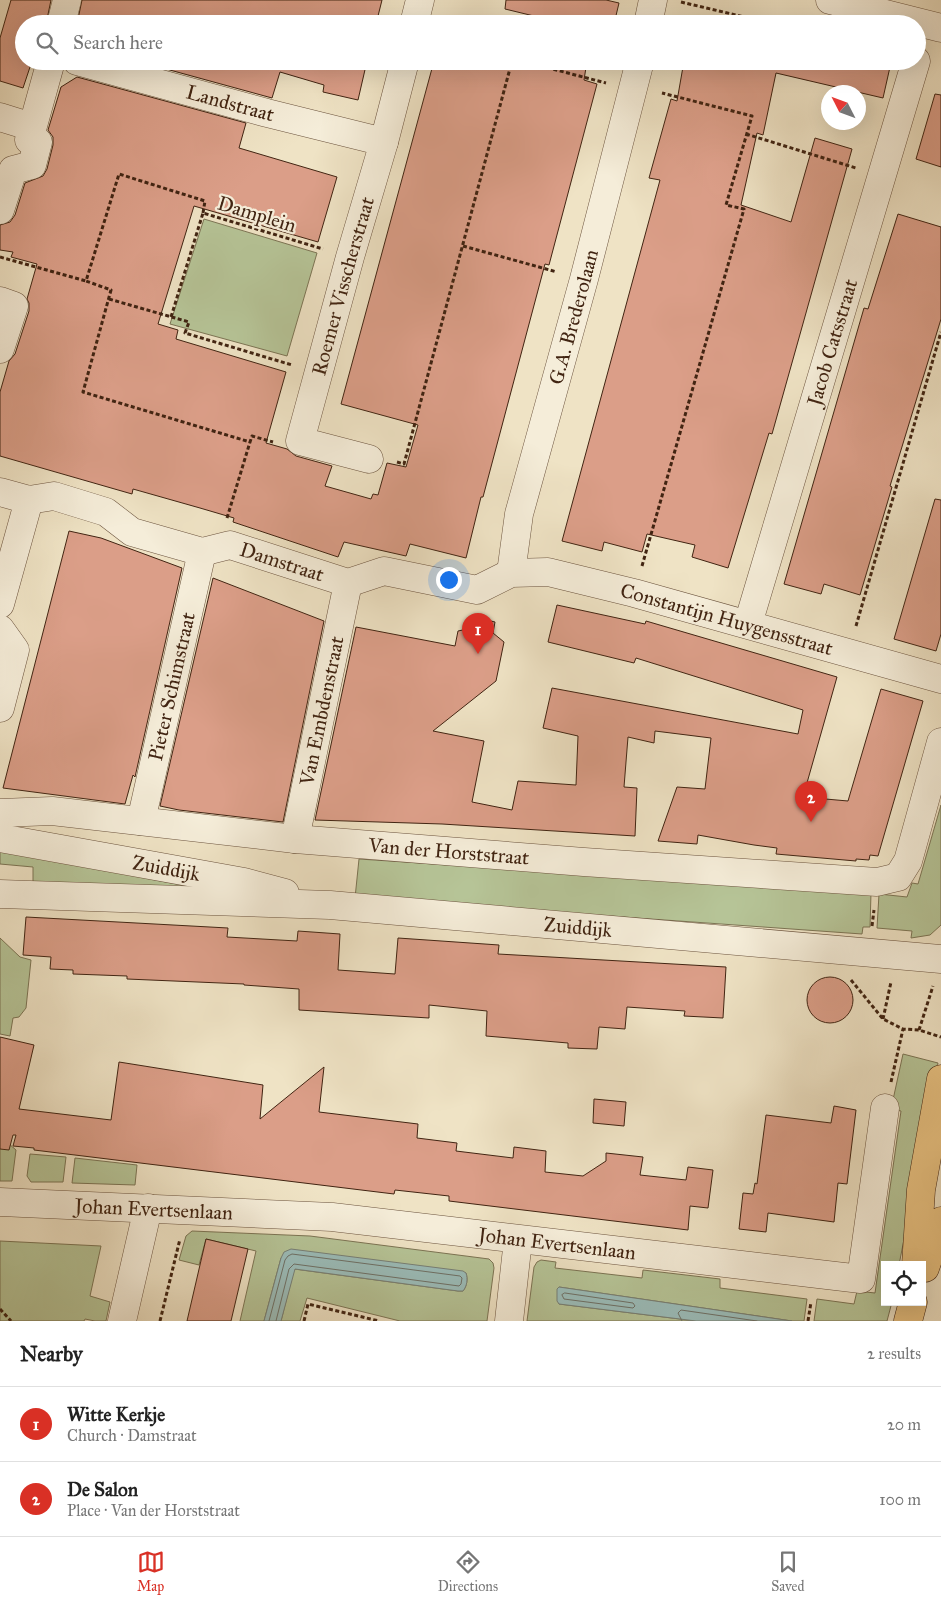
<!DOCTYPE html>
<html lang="en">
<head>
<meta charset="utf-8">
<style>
  body { margin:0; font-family:"IM FELL Great Primer",serif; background:#f2f2f2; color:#222 }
  .controls { position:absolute; right:15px; bottom:15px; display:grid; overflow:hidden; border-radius:0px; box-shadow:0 5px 20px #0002 }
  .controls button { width:45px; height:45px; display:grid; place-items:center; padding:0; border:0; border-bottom:1px solid #e0e0e0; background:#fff; color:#222; font:25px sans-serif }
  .compass { position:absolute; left:821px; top:85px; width:45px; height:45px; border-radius:50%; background:#fff; box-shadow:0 5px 20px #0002; rotate:312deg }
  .you { position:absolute; left:448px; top:579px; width:18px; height:18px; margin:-12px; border:4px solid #fff; border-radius:50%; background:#1a73e8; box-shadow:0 0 0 8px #1a73e833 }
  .badge { display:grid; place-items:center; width:32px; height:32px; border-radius:50%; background:#d93025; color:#fff; font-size:16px; font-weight:700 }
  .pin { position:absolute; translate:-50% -41px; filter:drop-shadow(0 1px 2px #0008) }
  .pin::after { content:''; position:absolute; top:26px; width:18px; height:15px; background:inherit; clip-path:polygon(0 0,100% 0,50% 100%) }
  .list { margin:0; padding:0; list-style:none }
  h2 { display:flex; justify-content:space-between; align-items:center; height:65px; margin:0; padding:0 20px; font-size:21px }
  h2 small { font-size:16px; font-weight:400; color:#767676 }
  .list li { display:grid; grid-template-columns:32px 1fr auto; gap:15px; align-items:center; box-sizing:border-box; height:75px; padding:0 20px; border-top:1px solid #e0e0e0 }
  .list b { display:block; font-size:19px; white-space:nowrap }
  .list p { margin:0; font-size:16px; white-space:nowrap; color:#767676 }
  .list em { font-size:16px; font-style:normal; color:#767676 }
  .icon { flex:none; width:28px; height:28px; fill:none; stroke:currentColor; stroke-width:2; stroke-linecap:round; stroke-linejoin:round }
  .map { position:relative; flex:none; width:941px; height:1321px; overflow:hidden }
  .search { position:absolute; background:#fff; box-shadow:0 5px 20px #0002; left:15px; right:15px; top:15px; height:55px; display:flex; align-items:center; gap:12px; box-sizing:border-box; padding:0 18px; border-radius:28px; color:#767676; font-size:19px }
  .sheet { height:215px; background:#fff }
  nav { display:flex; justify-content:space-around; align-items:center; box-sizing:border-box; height:70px; border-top:1px solid #e0e0e0; background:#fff; font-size:14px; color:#767676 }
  nav a { display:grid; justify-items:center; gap:2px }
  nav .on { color:#d93025 }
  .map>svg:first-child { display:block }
  .green { fill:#b6c497; stroke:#7c7454 }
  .water { fill:#9bbdba; stroke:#778077 }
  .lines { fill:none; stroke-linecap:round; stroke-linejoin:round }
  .shore { stroke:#6e7066; stroke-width:1 }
  .building { fill:#db9e88; stroke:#412412 }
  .minor-casing { stroke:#6c543f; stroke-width:29 }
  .major-casing { stroke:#412412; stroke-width:29 }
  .path { stroke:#412412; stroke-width:3; stroke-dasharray:4 2.5; stroke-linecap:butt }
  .minor { stroke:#f5edd9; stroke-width:28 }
  .major { stroke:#e8c282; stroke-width:28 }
  .labels { text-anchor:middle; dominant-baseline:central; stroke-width:4.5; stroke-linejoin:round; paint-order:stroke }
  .street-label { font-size:20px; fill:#412412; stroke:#f5edd9 }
</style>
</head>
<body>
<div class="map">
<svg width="941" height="1321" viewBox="0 0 941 1321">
  <rect width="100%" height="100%" fill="#efe3c5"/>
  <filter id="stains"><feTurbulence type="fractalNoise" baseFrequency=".004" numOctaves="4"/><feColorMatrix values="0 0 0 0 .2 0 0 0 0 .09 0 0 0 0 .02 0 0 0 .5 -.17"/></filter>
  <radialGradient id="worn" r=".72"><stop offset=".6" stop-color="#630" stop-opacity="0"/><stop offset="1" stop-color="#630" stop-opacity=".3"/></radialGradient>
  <path class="green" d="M204 219 317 253 287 356 170 324Z
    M941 805V925L930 935 911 938 912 931 877 928 879 894 907 897 912 883 918 884Z
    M0 850 234 895 33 882V867L0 864Z
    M359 859 871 893 870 927H863L862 934 355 898Z
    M0 938 20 957 31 960 26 1008 19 1017 13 1018 10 1036 0 1034Z
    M903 1054 938 1063 899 1265H885V1302H892L887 1321H814L817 1299 854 1304 857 1291 875 1293 901 1111 891 1109Z
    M0 1136 16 1150 12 1181H0Z
    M30 1154 66 1157 63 1182H31L27 1176Z
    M75 1158 137 1165 135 1185 72 1183Z
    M192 1231 310 1236 489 1259 493 1263 494 1268 487 1321H400L307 1298 300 1321H281L294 1269 458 1291H463C467 1286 468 1279 466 1273L281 1258 264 1321H240L256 1251 206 1239 199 1265 179 1260 186 1236Z
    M0 1241 101 1246 90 1296 110 1302 106 1321H95L85 1319 84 1321H0Z
    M541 1260 556 1262 555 1268 642 1278 643 1270 720 1279V1288L807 1299 804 1321H792L559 1287V1304L696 1321H527L534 1267 537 1262Z"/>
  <path class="water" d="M291 1249 463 1271 466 1273C468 1279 467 1286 463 1291H458L295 1269 281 1321H264L281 1258 284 1252Z
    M559 1287 792 1321H696L559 1304 557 1301V1289Z"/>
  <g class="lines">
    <path class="shore" d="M565 1293 633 1303 635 1306 633 1308 564 1299 562 1295Z
      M269 1321 285 1260 288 1256 292 1254 460 1276 462 1278 461 1284 459 1286 294 1264 289 1269 276 1321
      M682 1321 678 1313 681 1310 757 1321"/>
  </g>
  <path class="building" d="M11 0H51L46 24H24V61H32L23 88 0 81V38Z
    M82 0H382L376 24H77Z
    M506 0H606L619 3 614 24H567L505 9Z
    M678 18 704 24H677Z
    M137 61H367L358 100 323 92 324 85 280 72 272 98Z
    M434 61H587L584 80 597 84 549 265 545 264 483 497H481L466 558 410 544 406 556 344 542 338 557 233 522 234 518 200 508 133 489 132 494 0 456V392L9 361 15 354 29 311V303L27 299 37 264 11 257 13 252 0 250V225L10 222 15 215 25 183 43 176 47 169 53 145V137L48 130 61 87 77 77 246 123 239 148 337 177 318 242 194 206 158 324 178 330 176 339 286 372 266 443 287 449 296 456 332 466 325 486 371 499 373 494 378 495 387 463 406 467 418 425 341 404Z
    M684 61H865L890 67 883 98 776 73 763 135 757 133 741 205 791 222 815 138 852 149 772 434 769 433 728 568 692 557 695 545 647 534 642 552 604 542 602 551 562 541 660 180 649 178 671 99 677 101Z
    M935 94 941 95V167L916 159Z
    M898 214 941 227V319L890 486 892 487 860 595 824 584 821 594 784 584 864 308 868 309Z
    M935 499 941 500V634L936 651 894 639Z
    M69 531 101 538 182 568 135 777 133 775 125 804 3 788Z
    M213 578 324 621 283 822 179 810 160 806Z
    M557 605 645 624 646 621 837 677 803 797 848 801 881 689 923 701 878 856 870 855 869 860 856 859V861L776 854 777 848 754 845 698 835 697 844 658 841 677 787 705 789 711 738 655 731 654 743 628 737 624 787 637 788 635 836 442 824 315 820 356 627 455 646 458 631 472 628 474 617 495 622 493 633 504 642 496 681 433 731 484 741 472 802 512 810 518 781 576 785 578 736 543 728 552 688 798 734 803 710 636 658 634 663 548 642Z
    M26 917 228 928 227 937 297 941 298 931 340 934 338 970 395 974 398 938 499 945 498 954 726 967 723 1018 684 1016 685 1011 627 1007 625 1029 599 1027 597 1049 568 1048V1043L486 1036 487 1011 429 1005V1018L299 1010V989L244 985V984L127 979V976L73 974V970L50 969 51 957 23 955Z
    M807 1000a23 23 0 1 1 46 0a23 23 0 1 1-46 0Z
    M0 1037 34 1045 19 1109 111 1120 119 1062 263 1085 260 1119 324 1067 319 1112 418 1124 417 1138 457 1143 456 1151 513 1158 514 1147 546 1151 545 1172 583 1176 606 1161V1153L643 1157 640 1175 686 1180 688 1167 713 1170 708 1208 690 1206 688 1230 449 1201V1196L395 1190 394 1194 34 1150V1148L13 1146 16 1135H13L9 1150 0 1149Z
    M594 1099 626 1102 624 1126 593 1123Z
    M834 1106 856 1110 847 1184 838 1183 834 1222 768 1213 766 1232 739 1229 743 1193 753 1194 755 1183 757 1184 766 1115 831 1123Z
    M206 1239 248 1249 231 1321H187Z"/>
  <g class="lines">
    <g class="minor-casing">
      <g id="minor">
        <path d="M830 0 941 28"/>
        <path d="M61 24 67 0"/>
        <path d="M414 24 420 0"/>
        <path d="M648 24 653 0"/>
        <path id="s1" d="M77 61 267 113 384 142"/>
        <path d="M0 117 32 127"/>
        <path d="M0 210 13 170 32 165 38 142 29 140 51 61"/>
        <path d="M0 301 14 306 0 349"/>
        <path id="s2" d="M369 459 300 441 350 257 384 142 405 61"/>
        <path id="s3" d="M0 492 29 500 54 496 106 512 132 532 202 552 230 545 348 583 384 571 477 590 511 573 548 572 634 593 941 679"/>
        <path id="s4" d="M511 573 519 514 584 279 640 61"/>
        <path d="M0 604 29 500"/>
        <path id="s5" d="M748 624 916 61"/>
        <path d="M0 629 15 650 0 708"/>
        <path id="s6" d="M0 813 52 811 295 839 584 862 877 882 898 877 908 861 941 742"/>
        <path id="s7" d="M141 821 202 552"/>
        <path id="s8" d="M0 838 244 882 285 893"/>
        <path id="s9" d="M295 839 348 583"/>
        <path id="s10" d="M0 894 330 905 941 959"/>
        <path id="s11" d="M0 1202 332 1217 861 1279 885 1108"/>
        <path d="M122 1321 148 1208"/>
        <path d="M509 1321 518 1240"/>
      </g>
    </g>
    <g class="major-casing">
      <path id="major" d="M916 1265 921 1190 941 1079
        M925 1268 941 1221
        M908 1321 913 1302"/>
    </g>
    <path class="path" d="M681 2 774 24
      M522 61 606 83
      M746 134 856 168
      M203 213 205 201 119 174 86 281 111 290 83 392 250 442 252 436 273 442
      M463 246 557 272
      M0 257 86 281
      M109 299 189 322 185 333 292 365
      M171 317 203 213 323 249
      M397 462 404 464 512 61
      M227 518 250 442
      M642 566 744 209 726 205 752 116 662 93
      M856 626 941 332
      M872 926 874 910
      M851 980 883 1019 903 1029 919 1030 941 1037
      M883 1019 891 982
      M919 1030 933 986
      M891 1082 903 1029
      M0 1309 11 1321
      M160 1321 180 1239
      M304 1321 308 1304 379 1321
      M808 1321 811 1302"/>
    <use href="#minor" class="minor"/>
    <use href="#major" class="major"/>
  </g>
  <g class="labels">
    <g class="street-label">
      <text stroke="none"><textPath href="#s1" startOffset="159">Landstraat</textPath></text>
      <text transform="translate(257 214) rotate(17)">Damplein</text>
      <text stroke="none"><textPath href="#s2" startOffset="232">Roemer Visscherstraat</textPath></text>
      <text stroke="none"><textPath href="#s4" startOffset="264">G.A. Brederolaan</textPath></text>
      <text stroke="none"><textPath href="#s5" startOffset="294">Jacob Catsstraat</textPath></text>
      <text stroke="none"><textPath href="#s3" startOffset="299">Damstraat</textPath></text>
      <text stroke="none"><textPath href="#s3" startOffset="761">Constantijn Huygensstraat</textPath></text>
      <text stroke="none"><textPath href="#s7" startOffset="138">Pieter Schimstraat</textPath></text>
      <text stroke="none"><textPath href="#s9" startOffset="131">Van Embdenstraat</textPath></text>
      <text stroke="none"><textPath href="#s6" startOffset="451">Van der Horststraat</textPath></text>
      <text stroke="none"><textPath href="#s8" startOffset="169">Zuiddijk</textPath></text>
      <text stroke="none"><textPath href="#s10" startOffset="579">Zuiddijk</textPath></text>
      <text stroke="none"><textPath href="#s11" startOffset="154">Johan Evertsenlaan</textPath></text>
      <text stroke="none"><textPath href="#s11" startOffset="559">Johan Evertsenlaan</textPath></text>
    </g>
  </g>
  <rect width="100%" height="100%" filter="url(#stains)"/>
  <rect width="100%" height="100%" fill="url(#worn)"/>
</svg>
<div class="controls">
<button><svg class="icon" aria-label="locate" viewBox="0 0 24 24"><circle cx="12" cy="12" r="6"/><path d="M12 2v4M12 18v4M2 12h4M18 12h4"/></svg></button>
</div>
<svg class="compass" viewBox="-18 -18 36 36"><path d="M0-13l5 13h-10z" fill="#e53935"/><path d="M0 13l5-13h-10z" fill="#767676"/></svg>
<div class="you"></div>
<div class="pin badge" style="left:478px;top:654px">1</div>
<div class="pin badge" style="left:811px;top:822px">2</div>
<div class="search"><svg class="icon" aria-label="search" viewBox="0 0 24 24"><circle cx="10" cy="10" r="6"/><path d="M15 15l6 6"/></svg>Search here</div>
</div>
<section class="sheet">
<h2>Nearby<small>2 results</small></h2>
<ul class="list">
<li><span class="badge">1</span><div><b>Witte Kerkje</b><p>Church · Damstraat</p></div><em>20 m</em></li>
<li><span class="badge">2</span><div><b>De Salon</b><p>Place · Van der Horststraat</p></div><em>100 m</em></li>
</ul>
</section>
<nav>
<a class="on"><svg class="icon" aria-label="map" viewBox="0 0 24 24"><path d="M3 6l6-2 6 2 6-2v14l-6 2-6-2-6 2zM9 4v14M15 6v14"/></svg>Map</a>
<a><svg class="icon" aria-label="directions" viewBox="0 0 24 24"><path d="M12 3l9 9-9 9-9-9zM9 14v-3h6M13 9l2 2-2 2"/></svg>Directions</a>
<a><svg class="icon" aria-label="saved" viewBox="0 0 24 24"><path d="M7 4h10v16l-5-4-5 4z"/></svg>Saved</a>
</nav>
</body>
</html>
